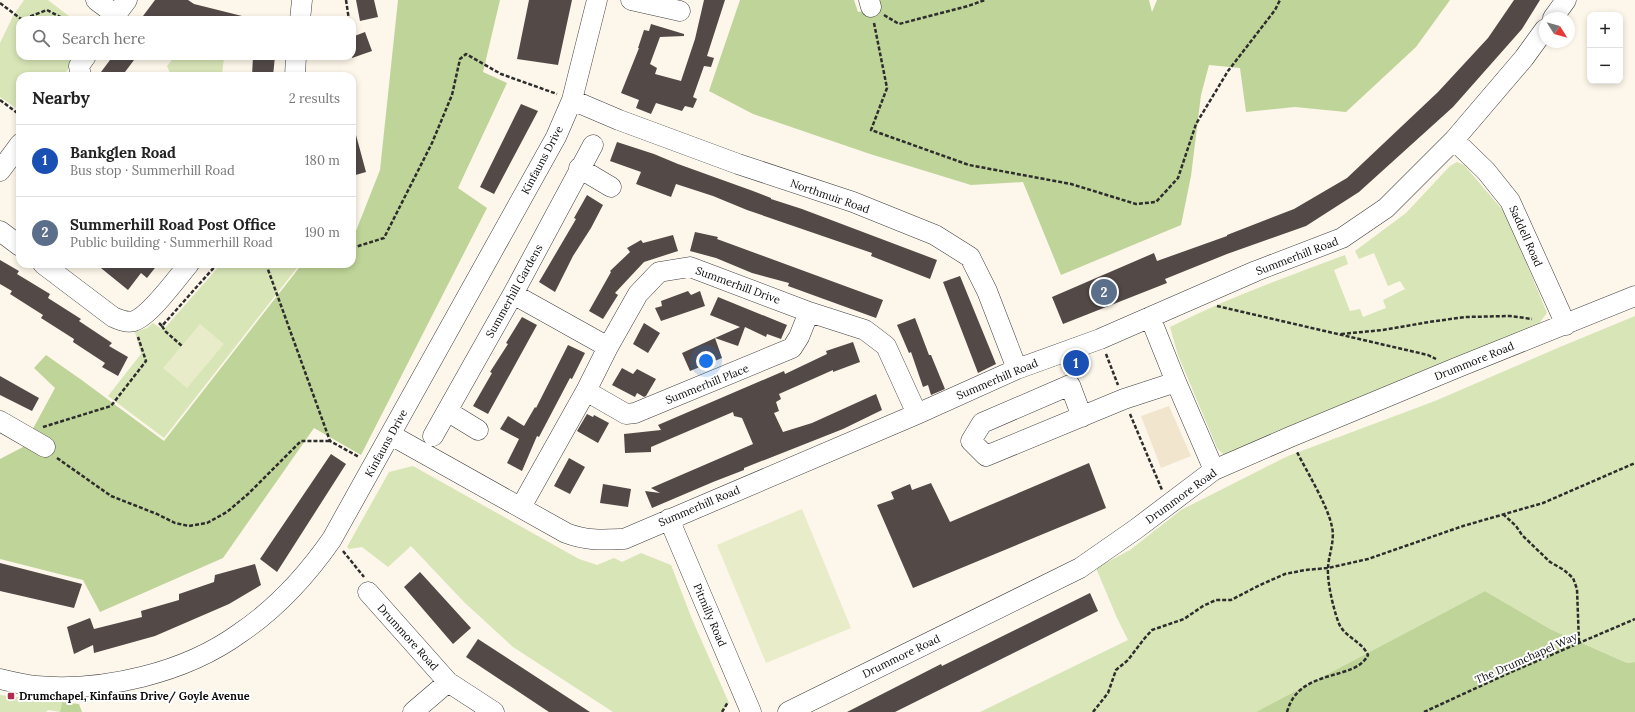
<!DOCTYPE html>
<html lang="en">
<head>
<meta charset="utf-8">
<style>
  body { margin:0; font-family:Lora,serif; background:#f2f2f2; color:#222 }
  .controls { position:absolute; right:12px; top:12px; display:grid; overflow:hidden; border-radius:8px; box-shadow:0 2px 6px #0003 }
  .controls button { width:36px; height:36px; display:grid; place-items:center; padding:0; border:0; border-bottom:1px solid #e0e0e0; background:#fff; color:#222; font:20px sans-serif }
  .compass { position:absolute; left:1539px; top:12px; width:36px; height:36px; border-radius:50%; background:#fff; box-shadow:0 2px 6px #0003; rotate:127deg }
  .you { position:absolute; left:706px; top:361px; width:14px; height:14px; margin:-10px; border:3px solid #fff; border-radius:50%; background:#1a73e8; box-shadow:0 0 0 6px #1a73e833 }
  .badge { display:grid; place-items:center; width:26px; height:26px; border-radius:50%; background:#db2777; color:#fff; font-size:13px; font-weight:700 }
  .pin { position:absolute; translate:-50% -50%; border:2px solid #fff; box-shadow:0 1px 4px #0006 }
  .list { margin:0; padding:0; list-style:none }
  h2 { display:flex; justify-content:space-between; align-items:center; height:52px; margin:0; padding:0 16px; font-size:17px }
  h2 small { font-size:13px; font-weight:400; color:#767676 }
  .list li { display:grid; grid-template-columns:26px 1fr auto; gap:12px; align-items:center; box-sizing:border-box; height:72px; padding:0 16px; border-top:1px solid #e0e0e0 }
  .list b { display:block; font-size:15px; white-space:nowrap }
  .list p { margin:0; font-size:13px; white-space:nowrap; color:#767676 }
  .list em { font-size:13px; font-style:normal; color:#767676 }
  .icon { flex:none; width:22px; height:22px; fill:none; stroke:currentColor; stroke-width:2; stroke-linecap:round; stroke-linejoin:round }
  .map { position:relative; flex:none; width:1635px; height:712px; overflow:hidden }
  .search { position:absolute; background:#fff; box-shadow:0 2px 6px #0003; left:16px; top:16px; width:340px; height:44px; display:flex; align-items:center; gap:10px; box-sizing:border-box; padding:0 14px; border-radius:12px; color:#767676; font-size:15px }
  .panel { position:absolute; background:#fff; box-shadow:0 2px 6px #0003; left:16px; top:72px; width:340px; height:196px; border-radius:12px }
  .map>svg:first-child { display:block }
  .farmland { fill:#f1e6cd }
  .green { fill:#d8e5b7 }
  .forest { fill:#bfd498 }
  .pitch { fill:#e8ecc8 }
  .building { fill:#534a48 }
  .lines { fill:none; stroke-linecap:round; stroke-linejoin:round }
  .minor-casing { stroke:#3e3e3e; stroke-width:21 }
  .path { stroke:#2d2d2d; stroke-width:2.5; stroke-dasharray:4 2; stroke-linecap:butt }
  .minor { stroke:#fff; stroke-width:20 }
  .poi-dot { fill:#af2e50; stroke:#fff; stroke-width:1.5 }
  .labels { text-anchor:middle; dominant-baseline:central; stroke-width:4; stroke-linejoin:round; paint-order:stroke }
  .street-label { font-size:11px; fill:#0b0b0b; stroke:#fff }
  .poi-label { font-size:11px; font-weight:bold; fill:#0b0b0b; stroke:#fff; text-anchor:start }
</style>
</head>
<body>
<div class="map">
<svg width="1635" height="712" viewBox="0 0 1635 712">
  <rect width="100%" height="100%" fill="#fdf6ea"/>
  <path class="farmland" d="M1169 406 1191 456 1161 468 1141 416Z"/>
  <path class="green" d="M24 0H48L74 20H20V56H78L63 76H20V111L0 97V43L13 16Z
    M175 56H214L224 58 222 74 170 73 167 66Z
    M1457 162 1464 165 1506 214 1547 313 1534 330 1226 457 1217 448 1178 355 1170 327C1226 299 1286 277 1345 255L1348 264 1334 270 1350 311 1360 309 1363 317 1386 308 1383 300 1405 289 1400 281 1388 286 1374 253 1359 259 1355 251 1406 213 1450 166Z
    M221 264H300L164 438 108 396 141 354 135 332 147 328 153 323 163 330Z
    M1635 316V662L1627 663 1550 629 1485 591 1256 712H980L1128 640 1117 618 1096 568 1130 550 1181 510 1288 456 1435 401 1560 347Z
    M413 466 579 559 597 565 614 558 622 562 641 553 671 565 692 619 729 703 722 712H613L513 647 464 602 411 546 388 567 362 547 349 549 347 547 389 472Z
    M0 695 62 702 60 712 48 710 46 712H0Z"/>
  <path class="forest" d="M398 0H500L483 72 507 83 458 188 487 208 361 455 314 428 223 558 100 612 83 580 0 559V459L23 447 55 388 34 368 46 355 83 381 164 441 302 264H352V241L380 170Z
    M740 0H854L858 12 876 9 873 0H1149L1152 12 1157 0H1450L1416 47 1346 112 1295 107 1246 112 1240 68 1209 65 1201 95 1191 176 1181 225 1061 275 1023 182 971 185 870 154 753 114 709 91Z
    M1485 591 1550 629 1627 663 1635 662V712H1256Z
    M62 702 79 704 82 712H60Z"/>
  <path class="pitch" d="M200 324 224 344 187 388 163 368Z
    M802 509 851 628 766 663 717 545Z"/>
  <path class="building" d="M155 0H188L194 4 242 16 241 20H140Z
    M356 0H374L378 17 360 21Z
    M529 0H572L558 65 517 59Z
    M704 0H725L707 56 714 58 711 67 704 66 693 97 697 99 693 108 685 106 682 111 656 103 651 114 636 108 639 100 621 93 639 48H638L644 30 649 31 651 24 684 34V36L660 37 650 64 657 68 655 74 681 81 695 39Z
    M1514 0H1540L1522 29 1453 107 1359 192 1306 226 1227 254 1165 279 1167 283 1063 324 1052 297 1154 253 1157 261 1227 236V235L1294 209 1347 178 1438 92 1488 38Z
    M365 32 372 51 352 58V37Z
    M113 56H137L122 76H98Z
    M253 56H275L273 76H252Z
    M521 104 538 111 494 194 480 187Z
    M356 135 366 172 352 176V136Z
    M617 142 654 154 678 164 753 191 771 198V199L802 209 937 260 930 279 871 256 872 253 747 210 713 196 676 184 671 197 636 184 641 172 610 161Z
    M587 195 603 205 591 228 573 256 555 292 539 282 576 219 574 218Z
    M695 232 718 237 717 239 883 300 876 318 788 286 789 283 752 273 716 258 690 251Z
    M673 235 678 251 644 262 615 293 618 295 603 319 589 311 611 272 610 271 630 252 627 248 641 240 643 243Z
    M0 260 19 271 17 274 50 294 48 298 81 319 79 321 112 343 109 346 128 357 118 376 102 367 105 363 73 342 74 339 41 318 43 315 10 294 12 291 0 284Z
    M96 264H158L147 278 141 273 128 290Z
    M960 276 996 364 978 373 943 282Z
    M688 291 691 295 700 291 705 306 661 321 655 308 662 306 661 301Z
    M718 297 787 325 781 339 767 334 766 337 745 327 738 346 715 338 740 327 710 315Z
    M522 317 537 325 488 414 473 406 492 373 490 372 508 344 506 343Z
    M915 318 929 355H931L945 389 931 395 928 385 923 387 911 352 909 353 897 325Z
    M644 323 660 333 648 353 633 344Z
    M715 338 722 358 690 371 682 353Z
    M853 342 860 362 833 372V370L779 394 781 399 776 402 779 411 774 413 783 432 812 423 876 394 882 410 843 429 744 468V470L713 482 652 508 645 491 660 493 651 488 753 444 742 418 734 416 733 412 651 447V452L625 453 624 434 661 430 658 425 784 371 785 374 827 354 826 351Z
    M568 345 585 353 572 379 570 378 539 437 537 436 522 471 507 463 519 439 500 429 508 416 524 426 535 407 536 408Z
    M622 368 633 374 637 369 656 379 646 396 644 397 637 393 635 397 612 385Z
    M0 376 39 398 32 411 0 395Z
    M587 414 593 417 594 415 609 423 598 443 577 431Z
    M331 454 346 464 277 572 260 559Z
    M569 458 585 467 570 494 554 486Z
    M1089 463 1106 508 913 588 877 505 894 499 891 492 910 484 912 490 931 483 950 522Z
    M603 484 631 489 628 507 600 503Z
    M0 563 82 584 74 608 0 591Z
    M255 564 261 585 229 604 155 636 94 653 93 645 74 654 67 627 90 618 94 629 142 617 141 611 179 600V594L214 582 215 575Z
    M420 572 471 628 453 644 404 587Z
    M1090 593 1098 611 895 712H847L941 664 942 666Z
    M478 639 590 712H549L466 657Z"/>
  <g class="lines">
    <g class="minor-casing">
      <path id="minor" d="M96 0 116 15
        M631 0 680 11
        M869 0 871 7
        M1553 18 1566 0
        M112 20 127 0
        M300 20 302 0
        M81 76 79 66 86 56
        M295 76 296 56
        M572 100 619 120 738 164 853 202 935 235 970 257 987 291 1017 369
        M1454 140 1486 171 1510 201 1566 325
        M579 168 611 187
        M0 171 20 144
        M0 231 20 246
        M43 264 113 317C120 320 126 323 134 321 150 316 177 278 189 264
        M513 294 608 347
        M1150 317 1176 382 1214 470
        M586 391 626 414 635 413 792 348 799 337 809 312
        M447 411 478 430
        M1082 417 1070 385 982 423 971 441 986 456 1124 399 1176 382
        M0 421 45 447
        M391 435 566 533C587 541 602 540 624 539L917 414 1017 369 1100 339 1256 271 1342 238 1386 208 1454 140 1524 58 1545 29
        M433 436 513 294 593 145
        M521 507 586 391 608 347 638 294 659 272 690 267 809 312 865 330 886 346 917 414
        M669 519 751 712
        M368 592 448 682 494 712
        M0 679C12 682 24 685 36 686 103 692 185 673 240 633 277 608 307 575 332 539L556 137 572 100 597 0
        M413 712 448 682
        M788 712 1080 568 1136 529 1214 470 1290 437 1456 368 1635 296"/>
    </g>
    <path class="path" d="M346 0 349 20
      M0 3 21 19 26 18 47 10 66 20
      M884 15 899 24 968 6 985 0
      M874 23 887 88 871 130 969 165 1071 184 1136 204 1156 202 1178 178 1196 124 1228 71 1275 10 1280 0
      M0 100 20 115
      M352 248 384 238 432 143 452 95 460 59 466 54 501 74 557 94
      M266 264 330 441 359 457
      M1217 306 1428 355 1436 359
      M159 323 162 326 217 264
      M162 326 165 331 182 346
      M1341 334 1383 330 1429 322 1465 317 1510 316 1532 319
      M1106 354 1118 385
      M1130 414 1162 490
      M43 427 111 406 146 361 138 337
      M57 458 111 496 157 514 175 523 189 526 207 523 227 512 248 494 301 441H330
      M1503 514 1516 526 1522 535 1550 562 1564 570 1573 578 1577 589 1579 643
      M343 551 364 577
      M722 712 728 702
      M1093 712 1108 693 1116 670 1128 660 1144 639 1152 630 1184 619 1203 606 1216 600H1231L1260 585 1285 574 1305 570 1328 568 1368 559 1463 526 1543 503 1635 463
      M1287 712C1299 667 1355 682 1368 655 1361 640 1343 637 1338 621 1333 607 1327 582 1328 567 1329 554 1335 540 1332 527 1328 506 1307 472 1297 452
      M1424 712 1509 673 1635 619"/>
    <use href="#minor" class="minor"/>
  </g>
  <rect class="poi-dot" x="7" y="692" width="8" height="8" rx="2"/>
  <g class="labels">
    <g class="street-label">
      <text transform="translate(542 160) rotate(-62)">Kinfauns Drive</text>
      <text transform="translate(830 196) rotate(19)">Northmuir Road</text>
      <text transform="translate(1526 236) rotate(66)">Saddell Road</text>
      <text transform="translate(1297 256) rotate(-21)">Summerhill Road</text>
      <text transform="translate(738 285) rotate(20)">Summerhill Drive</text>
      <text transform="translate(514 291) rotate(-61)">Summerhill Gardens</text>
      <text transform="translate(1474 361) rotate(-22)">Drummore Road</text>
      <text transform="translate(997 379) rotate(-23)">Summerhill Road</text>
      <text transform="translate(707 384) rotate(-22)">Summerhill Place</text>
      <text transform="translate(386 443) rotate(-61)">Kinfauns Drive</text>
      <text transform="translate(1181 496) rotate(-36)">Drummore Road</text>
      <text transform="translate(699 506) rotate(-23)">Summerhill Road</text>
      <text transform="translate(710 615) rotate(67)">Pitmilly Road</text>
      <text transform="translate(408 637) rotate(48)">Drummore Road</text>
      <text transform="translate(901 656) rotate(-26)">Drummore Road</text>
      <text transform="translate(1526 658) rotate(-24)">The Drumchapel Way</text>
    </g>
    <g class="poi-label">
      <text x="19" y="696">Drumchapel, Kinfauns Drive/ Goyle Avenue</text>
    </g>
  </g>
</svg>
<div class="controls">
<button>+</button>
<button>−</button>
</div>
<svg class="compass" viewBox="-18 -18 36 36"><path d="M0-13l5 13h-10z" fill="#e53935"/><path d="M0 13l5-13h-10z" fill="#767676"/></svg>
<div class="you"></div>
<div class="pin badge" style="left:1076px;top:363px;background:#1a4fb4">1</div>
<div class="pin badge" style="left:1104px;top:292px;background:#5c6f8a">2</div>
<div class="search"><svg class="icon" aria-label="search" viewBox="0 0 24 24"><circle cx="10" cy="10" r="6"/><path d="M15 15l6 6"/></svg>Search here</div>
<section class="panel">
<h2>Nearby<small>2 results</small></h2>
<ul class="list">
<li><span class="badge" style="background:#1a4fb4">1</span><div><b>Bankglen Road</b><p>Bus stop · Summerhill Road</p></div><em>180 m</em></li>
<li><span class="badge" style="background:#5c6f8a">2</span><div><b>Summerhill Road Post Office</b><p>Public building · Summerhill Road</p></div><em>190 m</em></li>
</ul>
</section>
</div>
</body>
</html>
